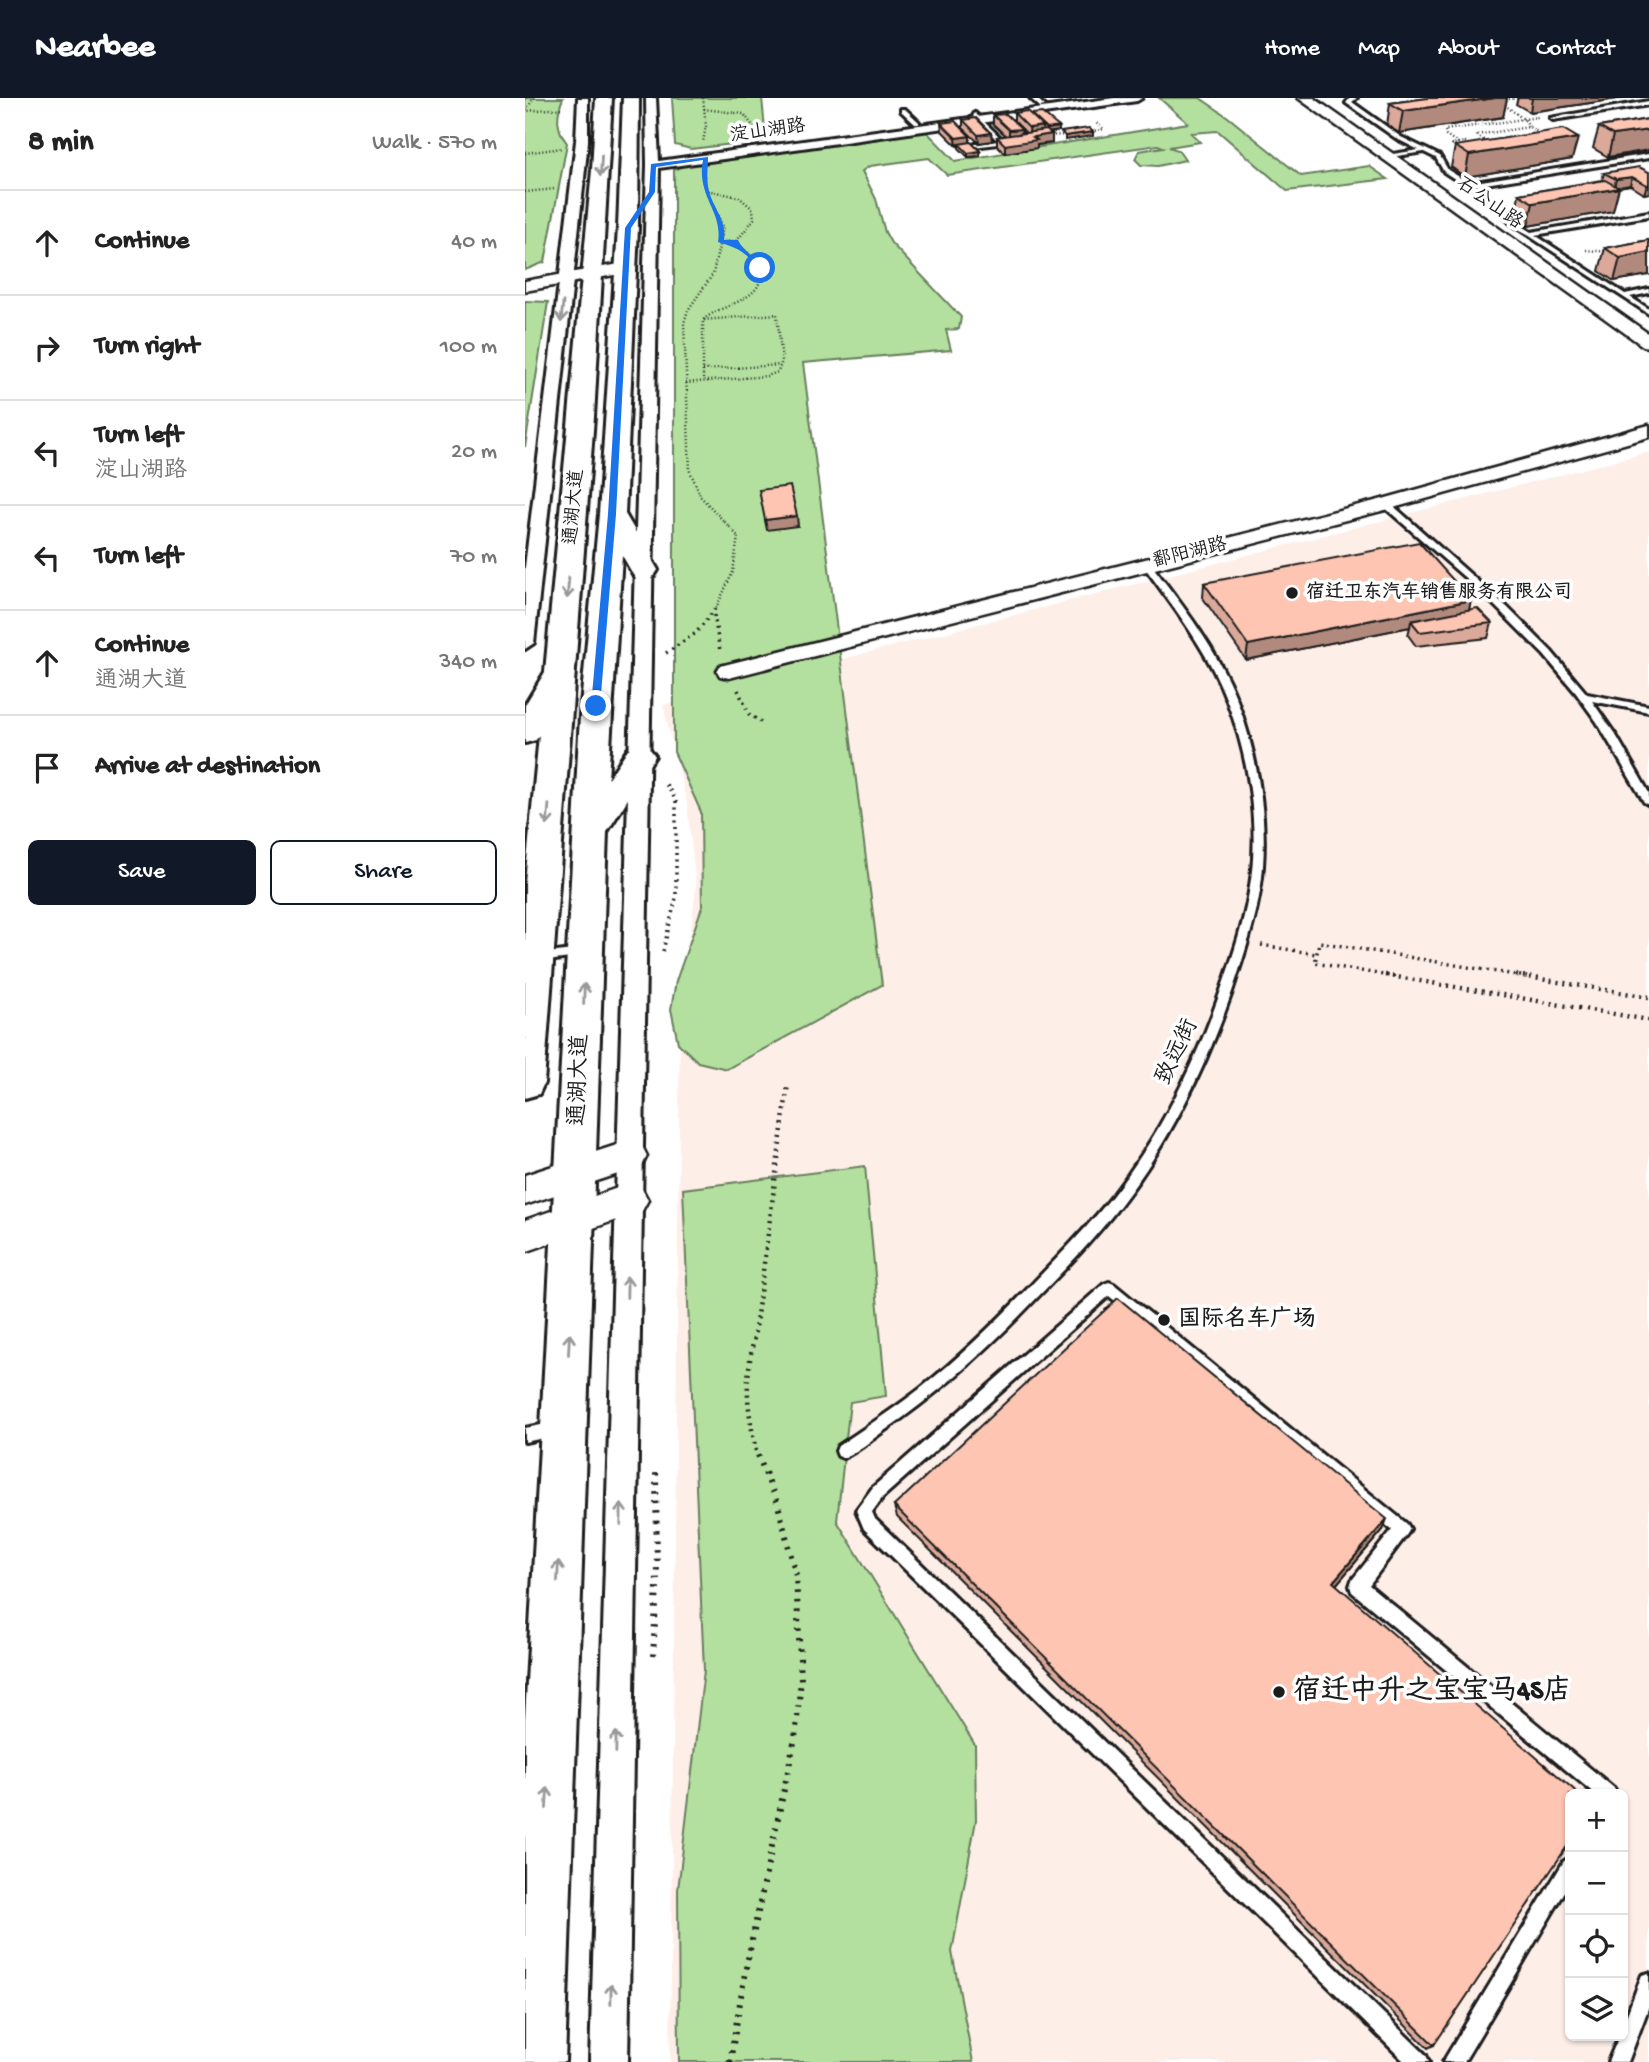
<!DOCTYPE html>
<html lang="en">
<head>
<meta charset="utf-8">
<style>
  body { margin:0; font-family:"Gochi Hand","LXGW WenKai TC",sans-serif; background:#f6f6f6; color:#222 }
  .controls { position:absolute; right:21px; bottom:21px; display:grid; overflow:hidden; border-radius:10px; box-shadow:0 2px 5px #0004 }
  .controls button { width:63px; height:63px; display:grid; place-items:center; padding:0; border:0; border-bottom:2px solid #e0e0e0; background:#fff; color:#222; font:35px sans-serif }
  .stop { position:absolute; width:21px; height:21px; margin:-16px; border:5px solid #1a73e8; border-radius:50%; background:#fff }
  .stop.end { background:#1a73e8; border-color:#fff; box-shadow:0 2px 7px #0008 }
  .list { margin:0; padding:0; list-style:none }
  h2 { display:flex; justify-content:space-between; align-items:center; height:91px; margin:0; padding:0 28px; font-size:30px }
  h2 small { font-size:23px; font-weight:400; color:#767676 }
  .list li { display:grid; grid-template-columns:46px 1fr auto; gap:21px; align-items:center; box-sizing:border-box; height:105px; padding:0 28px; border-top:2px solid #e0e0e0 }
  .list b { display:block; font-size:26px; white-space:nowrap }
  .list p { margin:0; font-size:23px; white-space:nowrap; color:#767676 }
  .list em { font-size:23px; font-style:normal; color:#767676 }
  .actions { display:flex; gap:14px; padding:21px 28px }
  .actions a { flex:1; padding:16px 0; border:2px solid #111827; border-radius:10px; text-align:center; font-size:24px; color:#111827 }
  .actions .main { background:#111827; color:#fff }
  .icon { flex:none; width:38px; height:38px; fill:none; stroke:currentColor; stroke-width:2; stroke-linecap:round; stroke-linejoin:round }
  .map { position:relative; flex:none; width:1124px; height:1964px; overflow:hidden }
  header { display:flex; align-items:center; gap:42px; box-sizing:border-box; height:98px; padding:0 35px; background:#111827; color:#fff }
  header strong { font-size:33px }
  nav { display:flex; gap:38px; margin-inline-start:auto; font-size:24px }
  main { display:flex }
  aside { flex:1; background:#fff }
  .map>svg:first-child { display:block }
  .built { fill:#feeee8; fill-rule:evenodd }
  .green { fill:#b3e09f; stroke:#687e5e; stroke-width:2 }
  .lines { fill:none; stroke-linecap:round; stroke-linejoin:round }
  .service-casing { stroke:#1c1c1c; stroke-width:6 }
  .minor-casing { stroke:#1c1c1c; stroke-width:6 }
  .tertiary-casing { stroke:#1c1c1c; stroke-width:5 }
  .secondary-casing { stroke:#1c1c1c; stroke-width:5 }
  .primary-casing { stroke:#1c1c1c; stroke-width:6 }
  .path-far3 { stroke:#1c1c1c; stroke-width:2.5; stroke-dasharray:1 2.5; stroke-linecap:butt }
  .path-far2 { stroke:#1c1c1c; stroke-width:3.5; stroke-dasharray:2 4.5; stroke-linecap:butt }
  .path-far1 { stroke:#1c1c1c; stroke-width:4.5; stroke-dasharray:2 5; stroke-linecap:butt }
  .path { stroke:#1c1c1c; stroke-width:6; stroke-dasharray:2.5 7; stroke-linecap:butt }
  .service { fill:#fff; fill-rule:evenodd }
  .minor { fill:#fff; fill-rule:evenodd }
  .tertiary { fill:#fff; fill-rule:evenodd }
  .secondary { fill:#fff; fill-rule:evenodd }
  .primary { fill:#fff; fill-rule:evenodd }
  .wall { fill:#daa999; stroke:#1c1c1c; stroke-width:2 }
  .shaded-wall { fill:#b18a7d; stroke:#1c1c1c; stroke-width:2 }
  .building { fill:#fdc5b2; stroke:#1c1c1c; stroke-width:2 }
  .oneway { stroke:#999 }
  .route { fill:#1a73e8 }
  .poi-dot { fill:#1c1c1c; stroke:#fff; stroke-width:2.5 }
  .labels { text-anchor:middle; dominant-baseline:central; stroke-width:7; stroke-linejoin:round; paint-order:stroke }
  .far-street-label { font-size:19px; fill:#1c1c1c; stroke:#fff }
  .far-poi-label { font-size:19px; font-weight:bold; fill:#1c1c1c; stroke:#fff; text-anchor:start }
  .street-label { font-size:23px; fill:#1c1c1c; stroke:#fff }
  .poi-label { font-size:23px; font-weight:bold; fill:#1c1c1c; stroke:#fff; text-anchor:start }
  .near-poi-label { font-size:28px; font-weight:bold; fill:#1c1c1c; stroke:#fff; text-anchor:start }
</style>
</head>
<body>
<header>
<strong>Nearbee</strong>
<nav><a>Home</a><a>Map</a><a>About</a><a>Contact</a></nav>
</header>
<main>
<aside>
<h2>8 min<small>Walk · 570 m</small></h2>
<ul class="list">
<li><svg class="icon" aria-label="ahead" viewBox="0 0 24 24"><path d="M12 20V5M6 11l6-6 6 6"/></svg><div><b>Continue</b></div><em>40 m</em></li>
<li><svg class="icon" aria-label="right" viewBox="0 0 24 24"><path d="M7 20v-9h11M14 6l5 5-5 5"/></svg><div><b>Turn right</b></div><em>100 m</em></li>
<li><svg class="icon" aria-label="left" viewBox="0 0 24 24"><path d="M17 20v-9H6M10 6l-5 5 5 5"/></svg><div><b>Turn left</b><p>淀山湖路</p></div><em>20 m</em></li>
<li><svg class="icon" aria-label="left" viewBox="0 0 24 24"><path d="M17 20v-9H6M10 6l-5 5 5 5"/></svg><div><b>Turn left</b></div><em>70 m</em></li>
<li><svg class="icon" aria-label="ahead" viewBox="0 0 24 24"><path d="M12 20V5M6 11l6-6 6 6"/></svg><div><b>Continue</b><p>通湖大道</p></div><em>340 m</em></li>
<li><svg class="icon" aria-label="arrive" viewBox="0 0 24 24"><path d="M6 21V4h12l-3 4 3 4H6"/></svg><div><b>Arrive at destination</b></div></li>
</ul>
<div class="actions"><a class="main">Save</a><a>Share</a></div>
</aside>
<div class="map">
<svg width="1124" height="1964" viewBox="0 0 1124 1964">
  <rect width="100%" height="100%" fill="#fff"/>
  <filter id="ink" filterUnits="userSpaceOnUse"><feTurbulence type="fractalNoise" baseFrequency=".0143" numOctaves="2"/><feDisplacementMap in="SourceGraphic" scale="14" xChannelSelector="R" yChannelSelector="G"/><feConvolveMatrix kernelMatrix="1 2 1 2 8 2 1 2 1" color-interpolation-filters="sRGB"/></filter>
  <g filter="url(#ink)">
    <path class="built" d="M1124 354V1964H145L155 922 171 789 162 705 138 607ZM1045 1696H1098V1938H1045Z"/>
    <path class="green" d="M0 0H38C31 17 31 31 42 45L20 164 0 172Z
      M147 0H237L241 42 166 51 150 47Z
      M634 0H675L703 19 776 78 844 68 863 81 762 93 693 33 666 35 675 44 644 49 653 52 660 62 633 68 616 67 610 61 614 53 638 49 633 47 422 77 404 60 345 68 337 73 351 101 360 134 366 145 436 219 434 231 421 232 426 252 278 265 357 887 202 971 173 964 153 945 146 911 151 883 177 809 176 714 149 654V72L162 66 401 33 430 63 663 25Z
      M0 203 23 204 0 349Z
      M340 1068 361 1298 325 1304 312 1423 450 1647 451 1722 427 1854 448 1964H154L153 1792 179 1572 158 1091Z"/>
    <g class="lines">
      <g class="service-casing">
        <path id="service" d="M505 0H511L520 8 515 9Z
          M825 0H832L827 4 876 39 915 58 923 72 944 85 1124 56V60L948 88 974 105 990 124 1006 134 1124 114V118L1010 137 1100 196 1124 191V195L1105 199 1124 211V216L986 126 970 107 919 74 911 60 899 54 859 60 861 57 894 52 872 41 821 5Z
          M1124 3V7L1028 22 1025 20Z
          M376 11H380L394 24V26H390L376 13Z
          M450 15 479 43 488 41 490 44 448 49 450 46 473 43 448 18Z
          M858 404H864L982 509 1026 553 1062 596 1124 608V614L1067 603 1092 639 1124 695V707L1119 704 1072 624 1051 595 1019 557 953 491 858 408Z
          M622 464 625 465C658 508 692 551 712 602 731 654 742 712 738 768 736 800 727 832 717 863 691 948 652 1034 597 1105 570 1141 538 1173 506 1206 461 1253 413 1296 359 1333 346 1342 333 1354 318 1360L313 1358 311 1353 313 1348C341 1329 369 1311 396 1290 436 1258 474 1221 509 1184 536 1156 564 1128 588 1097 635 1037 670 966 695 895 708 858 721 820 726 781 734 722 723 658 702 603 683 552 649 510 618 467Z
          M56 851 62 855 60 858 15 864 9 860 15 856Z
          M584 1184 589 1186 882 1426 885 1431 882 1436 844 1487 1089 1690 1092 1696H1070L827 1494 825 1488 827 1482 867 1432 584 1198 358 1399 347 1414 350 1421 901 1957 904 1964H880L339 1431 331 1412 348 1389 579 1186Z
          M32 1324 37 1326 39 1331 37 1336 0 1344V1330Z
          M1045 1760V1785L939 1964H918L1039 1763Z
          M1124 1875V1908L1103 1964H1083L1094 1938H1098V1927L1117 1877Z"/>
      </g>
      <g class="minor-casing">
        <path id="minor" d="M53 0H63V43L9 545 0 551V469L51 43Z
          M121 0H131L134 63 589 0H617L612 3 134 70 103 1964H65L122 67Z"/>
      </g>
      <g class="tertiary-casing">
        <path id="tertiary" d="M773 0H789L1124 236V249L1118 248Z
          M100 165 106 166 108 170 106 174 0 193V183Z
          M1124 327V339L868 410 204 580 195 578 192 573 195 568 854 402Z"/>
      </g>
      <g class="secondary-casing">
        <path id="secondary" d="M104 1043 117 1048 122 1058 117 1068 0 1107V1077Z
          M104 1086 117 1091 123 1102 117 1113 0 1154V1122Z"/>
      </g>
      <g class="primary-casing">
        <path id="primary" d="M71 0H87L69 319 19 985 14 996 0 1000V785L14 637 11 642 0 645V607L20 574 67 72Z
          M98 0H114L113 130 100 416 133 472 129 478 119 480 109 478 97 457 83 681 103 651 114 648 125 651 130 658 82 734 40 1964H0V1621L55 618 74 416 93 130Z"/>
      </g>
      <path class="path-far3" d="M178 0 181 28 178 44
        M977 1 1008 0
        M977 5 1001 23 1004 29
        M179 11 219 16 234 36
        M1 12 9 0
        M0 13 38 10
        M563 34 579 31 571 25
        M522 38 540 37
        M955 44 960 43 951 37 1004 29 1018 37
        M933 45 921 37 920 32 1013 19
        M931 48 927 46 940 44 946 48
        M0 55 37 50
        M179 78 182 95 198 129 188 176 163 212 159 225 165 373 176 399 213 438 208 474 191 510
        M0 94 30 91
        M196 144 211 143
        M1061 152 1084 154
        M178 272 255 267
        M178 281V222C198 204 252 201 230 163 226 156 217 151 211 144L229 121 228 111 214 99 181 92
        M161 285 242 278 253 274 257 263 252 216 178 222"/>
      <path class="path-far2" d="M189 517 195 553
        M141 555 171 535 192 508
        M213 592 224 616 239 626
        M736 847 791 856
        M138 853 151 800V702L140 685
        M870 879 790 865 794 844 1002 879"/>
      <path class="path-far1" d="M860 877 1124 922
        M991 877 1124 899
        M231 1353C222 1306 219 1288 229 1240L263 986"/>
      <path class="path" d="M128 1558 132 1489 131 1371
        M205 1964 220 1875 270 1640 276 1582 271 1477 253 1407 231 1352"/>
      <use href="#service" class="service"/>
      <use href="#minor" class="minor"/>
      <use href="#tertiary" class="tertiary"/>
      <use href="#secondary" class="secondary"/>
      <use href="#primary" class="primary"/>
    </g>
    <path class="wall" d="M903 0H982L978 19 874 35 862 27 865 5Z
      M993 0H1099L1005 14 991 6Z
      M489 15 506 17 534 29V33L525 35 527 36V45L512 47V50L480 55 472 47V39L481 38 468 26V17L497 35H501L489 23Z
      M1124 21V52L1083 59 1068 50 1074 29Z
      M438 22 466 35 467 43 454 45 438 30Z
      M416 25 445 44 455 53V58L443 59 434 50V48H432L417 33Z
      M930 48 1047 61 940 79 926 69Z
      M1124 74V95L1119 96 1105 87 1092 89 1088 113 1003 128 990 119 994 96 1077 82 1079 75Z
      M1124 142V177L1089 183 1074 173 1080 150Z
      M679 485 944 511 967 525 963 540 891 548 883 537 885 529 721 562 678 500Z
      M369 1408 858 1432 811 1487 909 1947 903 1950 372 1419Z"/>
    <path class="shaded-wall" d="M970 0H982L978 19 874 35 878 13Z
      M1007 0H1099L1005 14Z
      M518 28V36L505 38 504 30Z
      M534 29V33L522 35V31Z
      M497 31V39L484 41V32Z
      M1124 32V52L1083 59 1088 37Z
      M568 34V38L540 42V38Z
      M466 35 467 43 454 45 453 37Z
      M527 36V45L512 47V50L480 55V47L508 39Z
      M445 38V46H434V48H432L431 40Z
      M1053 40 1047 61 940 79 944 57Z
      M455 53V58L443 59V55Z
      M1107 79 1105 87 1089 90 1091 81Z
      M1122 87H1124V95L1119 96Z
      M1094 90 1088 113 1003 128 1008 105Z
      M1124 154V177L1089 183 1095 160Z
      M272 418 273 428 242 432 240 422Z
      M946 502 943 517 886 523 885 529 721 562 723 547Z
      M862 1421 858 1432 804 1495 808 1484Z"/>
    <path class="building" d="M903 0H970L878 13 865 5Z
      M502 13 518 28 504 30 489 15Z
      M517 15 534 29 522 31 506 16Z
      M481 16 497 31 484 32 468 17Z
      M451 20 466 35 453 37 438 22Z
      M1124 21V32L1088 37 1074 29Z
      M430 23 445 38 431 40 416 25Z
      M564 30 568 34 540 38 536 34Z
      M1038 31 1053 40 944 57 930 48Z
      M521 32 527 36 508 39 512 42 480 47 472 39Z
      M446 44 455 53 443 55 434 46Z
      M1114 69 1124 74V87H1122L1107 79 1091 81 1079 75Z
      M1080 82 1094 90 1008 105 994 96Z
      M1124 142V154L1095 160 1080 150Z
      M265 388 272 418 240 422 234 392Z
      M894 444 946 502 723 547 679 485Z
      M952 510 967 525 895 534 886 523Z
      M593 1200 862 1421 808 1484 1054 1696H1045V1744L909 1947 369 1408Z"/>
    <defs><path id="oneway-shaft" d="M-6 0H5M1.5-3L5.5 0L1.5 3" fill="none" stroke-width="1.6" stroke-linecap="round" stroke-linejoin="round" transform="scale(1.75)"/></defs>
    <g class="oneway">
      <use href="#oneway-shaft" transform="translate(76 68) rotate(93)"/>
      <use href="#oneway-shaft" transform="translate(37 214) rotate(96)"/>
      <use href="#oneway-shaft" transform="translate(43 490) rotate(95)"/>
      <use href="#oneway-shaft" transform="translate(23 717) rotate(95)"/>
      <use href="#oneway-shaft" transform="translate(59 896) rotate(-88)"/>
      <use href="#oneway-shaft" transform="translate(102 1189) rotate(-89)"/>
      <use href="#oneway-shaft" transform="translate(44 1246) rotate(-87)"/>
      <use href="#oneway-shaft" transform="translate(96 1416) rotate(-89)"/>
      <use href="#oneway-shaft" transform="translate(33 1473) rotate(-87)"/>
      <use href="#oneway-shaft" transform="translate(91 1644) rotate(-89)"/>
      <use href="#oneway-shaft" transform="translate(22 1700) rotate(-87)"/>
      <use href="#oneway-shaft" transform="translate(86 1896) rotate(-89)"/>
    </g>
  </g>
  <path class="route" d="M183 59C183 70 181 82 184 93 189 112 202 122 199 142H213C218 153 231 159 238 170L233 172C221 152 211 150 193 144 198 113 171 98 178 62L131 69 130 94 106 130 91 416 75 608 71 610 66 608 83 416 100 130 124 94 126 66Z"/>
  <g class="poi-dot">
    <circle cx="767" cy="495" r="7"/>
    <circle cx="639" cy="1222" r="7"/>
    <circle cx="754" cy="1594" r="7"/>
  </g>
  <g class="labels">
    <g class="far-street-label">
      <text transform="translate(243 34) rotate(-8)">淀山湖路</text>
      <text transform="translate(964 106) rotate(35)">石公山路</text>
      <text transform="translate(50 409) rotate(-85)">通湖大道</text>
      <text transform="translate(665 456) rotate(-14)">鄱阳湖路</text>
    </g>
    <g class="far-poi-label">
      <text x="781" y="495">宿迁卫东汽车销售服务有限公司</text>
    </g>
    <g class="street-label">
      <text transform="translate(653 954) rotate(-65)">致远街</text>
      <text transform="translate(55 982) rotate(-88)">通湖大道</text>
    </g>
    <g class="poi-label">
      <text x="653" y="1222">国际名车广场</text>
    </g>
    <g class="near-poi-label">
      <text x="768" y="1594">宿迁中升之宝宝马4S店</text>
    </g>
  </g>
</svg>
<div class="controls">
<button>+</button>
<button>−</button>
<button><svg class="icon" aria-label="locate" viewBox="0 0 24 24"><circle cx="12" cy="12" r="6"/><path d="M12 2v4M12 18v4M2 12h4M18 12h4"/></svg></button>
<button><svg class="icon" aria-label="layers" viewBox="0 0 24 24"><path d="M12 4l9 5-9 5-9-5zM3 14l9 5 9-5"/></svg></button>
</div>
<div class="stop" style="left:235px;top:170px"></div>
<div class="stop end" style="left:71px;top:608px"></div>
</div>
</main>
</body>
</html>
